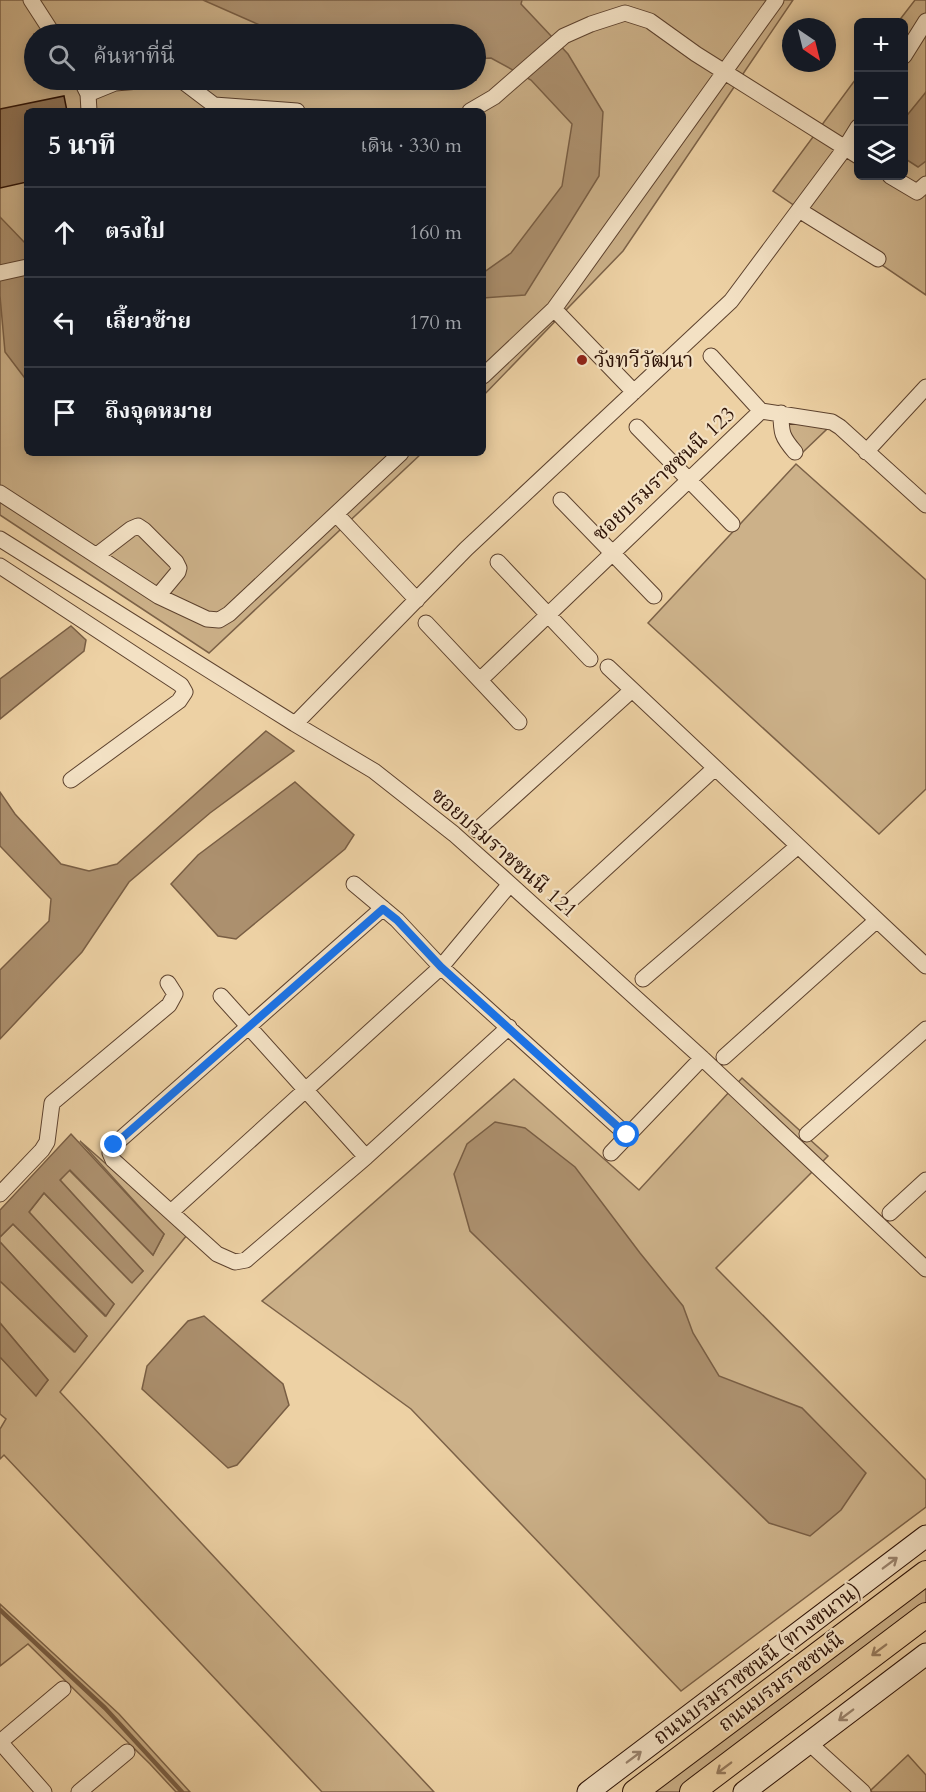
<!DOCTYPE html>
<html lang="th">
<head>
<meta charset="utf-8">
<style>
  body { margin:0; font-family:Cardo,"Noto Serif Thai",serif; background:#242831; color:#f1f3f6 }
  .controls { position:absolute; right:18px; top:18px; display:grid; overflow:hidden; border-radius:9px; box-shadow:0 3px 15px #0003 }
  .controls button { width:54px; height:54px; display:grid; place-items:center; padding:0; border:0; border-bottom:2px solid #363941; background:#171b24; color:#f1f3f6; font:30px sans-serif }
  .compass { position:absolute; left:782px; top:18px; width:54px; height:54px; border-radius:50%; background:#171b24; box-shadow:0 3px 15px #0003; rotate:145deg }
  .stop { position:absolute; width:18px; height:18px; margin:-14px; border:4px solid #1a73e8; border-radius:50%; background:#fff }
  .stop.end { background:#1a73e8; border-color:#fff; box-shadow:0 2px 6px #0008 }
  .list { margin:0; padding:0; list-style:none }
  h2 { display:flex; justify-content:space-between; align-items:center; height:78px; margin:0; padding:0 24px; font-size:26px }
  h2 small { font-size:20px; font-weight:400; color:#9ea1a6 }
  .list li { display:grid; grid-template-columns:39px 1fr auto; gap:18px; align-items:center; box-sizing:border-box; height:90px; padding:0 24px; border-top:2px solid #363941 }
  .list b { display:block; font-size:22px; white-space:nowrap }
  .list em { font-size:20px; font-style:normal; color:#9ea1a6 }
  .icon { flex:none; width:33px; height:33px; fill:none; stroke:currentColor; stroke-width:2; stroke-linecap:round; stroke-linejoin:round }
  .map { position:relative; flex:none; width:926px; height:1792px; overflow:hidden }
  .search { position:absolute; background:#171b24; box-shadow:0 3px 15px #0003; left:24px; top:24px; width:462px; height:66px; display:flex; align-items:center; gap:15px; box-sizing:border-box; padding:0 21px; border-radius:33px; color:#9ea1a6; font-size:22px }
  .panel { position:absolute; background:#171b24; box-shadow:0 3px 15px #0003; left:24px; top:108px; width:462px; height:348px; border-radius:9px }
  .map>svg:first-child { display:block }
  .green { fill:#ccb189; stroke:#7c6248; stroke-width:1.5; fill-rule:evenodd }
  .water { fill:#ac906e; stroke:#795e44; stroke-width:1.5 }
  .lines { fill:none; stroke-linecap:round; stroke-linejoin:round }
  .stream { stroke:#795e44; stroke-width:4.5 }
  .building { fill:#917558; stroke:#2d1206; stroke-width:1.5 }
  .minor-casing { stroke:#5d422e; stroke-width:17 }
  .secondary-casing { stroke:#2d1206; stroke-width:23 }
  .trunk-casing { stroke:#2d1206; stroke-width:26 }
  .minor { stroke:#f3e1c4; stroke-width:15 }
  .secondary { stroke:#f3e1c4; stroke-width:21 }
  .trunk { stroke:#edd1a4; stroke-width:24 }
  .oneway { stroke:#9a846e }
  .oneway2 { stroke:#977b5d }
  .route { stroke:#1a73e8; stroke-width:8 }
  .poi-dot { fill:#8f2418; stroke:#f3e1c4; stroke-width:2 }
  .labels { text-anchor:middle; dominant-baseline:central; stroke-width:4.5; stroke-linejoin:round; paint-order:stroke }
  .poi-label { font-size:21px; fill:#2d1206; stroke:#f3e1c4; text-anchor:start }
  .street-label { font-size:21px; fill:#2d1206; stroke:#f3e1c4 }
</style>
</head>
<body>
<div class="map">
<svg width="926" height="1792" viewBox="0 0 926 1792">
  <rect width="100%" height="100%" fill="#edd1a4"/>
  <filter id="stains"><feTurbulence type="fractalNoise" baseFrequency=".00333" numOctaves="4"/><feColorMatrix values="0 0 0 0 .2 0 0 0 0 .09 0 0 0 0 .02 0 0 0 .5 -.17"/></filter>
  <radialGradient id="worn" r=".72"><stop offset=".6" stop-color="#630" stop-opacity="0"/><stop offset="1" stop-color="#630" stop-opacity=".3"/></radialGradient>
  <path class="green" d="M0 0H793L623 251 483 396V111H27V453H422L209 653 0 515ZM34 34H476V80H34Z
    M915 0H926V295L773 191 858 76V176H904V22H898Z
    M798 420 827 429 803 452 785 435 784 421Z
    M796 464 926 580V789L879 834 648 623Z
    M742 1078 828 1156 716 1268 926 1480V1507L681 1691 411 1409 262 1301 514 1079 639 1190Z
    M80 1141 187 1235 60 1392 434 1792H322L4 1455 0 1459V1429L6 1419 0 1414V1357L36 1395 48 1380 0 1323V1281L74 1352 87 1336 0 1242V1237L13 1224 105 1316 114 1304 29 1212 44 1193 131 1282 143 1271 60 1180 69 1170 153 1255 164 1234Z
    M926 1586V1606L681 1792H653Z
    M0 1604 119 1714 190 1792H176L150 1764 28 1644 0 1666Z
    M908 1755 926 1775V1792H872L871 1790Z"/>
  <path class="water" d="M203 0H522L521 4 568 54 603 112 599 176 525 295 483 298V273L511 253 562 186 572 124 531 80 491 58 476 59V34H280Z
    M926 92V161L918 167 904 158V119Z
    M0 217 26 244 27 381 5 352 0 296Z
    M71 626 86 640 84 651 0 719V679Z
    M266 731 294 751 210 813 129 882 82 952 0 1039V970L49 921 51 899 0 846V792L15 814 61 864 89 871 117 864Z
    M295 782 354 835 345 849 236 939 218 936 171 884 198 855Z
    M495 1122 525 1128 575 1167 640 1253 683 1306 693 1333 719 1376 802 1408 866 1473 841 1510 810 1536 769 1523 470 1231 454 1174 467 1144Z
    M71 1134 164 1234 153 1255 70 1170 60 1180 143 1271 132 1283 44 1193 29 1212 114 1304 106 1316 13 1224 0 1237V1210Z
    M0 1242 87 1336 75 1352 0 1281Z
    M204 1316 283 1384 289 1405 237 1465 228 1468 142 1389 147 1366 188 1321Z
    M0 1323 48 1380 36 1396 0 1357Z"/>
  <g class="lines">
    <path class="stream" d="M0 1610 105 1708 182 1792"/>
  </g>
  <path class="building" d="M64 96 67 111H27V182L0 188V109Z"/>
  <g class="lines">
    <g class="minor-casing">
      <path id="minor" d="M31 0 53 34
        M904 56 926 21
        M81 80 88 94 89 111
        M181 80 214 105 297 111
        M88 94 115 83 151 80
        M470 111 494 97 564 36 591 24 625 13 650 21 696 54 858 156
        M890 176 917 192 926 184
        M799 210 878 259
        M0 273 27 267
        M554 309 634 392
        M711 356 761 411
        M483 376 554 309 776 0
        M781 413C781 433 782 437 795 452
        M637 427 732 524
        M866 452 926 387
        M0 493 158 596 207 619 219 620 229 614 401 453
        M561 500 654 596
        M336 514 417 600
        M0 539 295 724 374 771 454 834 510 884 702 1058 926 1269
        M97 555 131 529 138 526 144 530 176 562 179 568 178 572 158 596
        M498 562 590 659
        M0 566 181 685 185 692 179 701 71 780
        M426 623 519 722
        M608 667 926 966
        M480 680 761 411 832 422 840 427 926 505
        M295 724 466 549 731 301 845 148 858 127
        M477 830 632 690
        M354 884 397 920 441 967 627 1135
        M569 902 715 768
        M383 908 114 1145 110 1153 113 1160 217 1254 235 1262 246 1260 366 1157 509 1027
        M643 979 798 846
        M221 996 366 1157
        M724 1057 877 920
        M807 1134 926 1029
        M611 1153 702 1058
        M0 1194 42 1150 47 1142 52 1103 169 1005 175 994 168 983
        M171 1212 441 967 510 884
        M890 1213 926 1180
        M0 1742 63 1689
        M0 1742 44 1792
        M809 1743 863 1792
        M79 1792 127 1752"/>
    </g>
    <g class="secondary-casing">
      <path id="secondary" d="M588 1792 926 1536
        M744 1792 926 1654"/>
    </g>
    <g class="trunk-casing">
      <path id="trunk" d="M635 1792 926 1573
        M692 1792 926 1615"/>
    </g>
    <use href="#minor" class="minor"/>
    <use href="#secondary" class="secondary"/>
    <use href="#trunk" class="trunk"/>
  </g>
  <defs><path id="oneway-shaft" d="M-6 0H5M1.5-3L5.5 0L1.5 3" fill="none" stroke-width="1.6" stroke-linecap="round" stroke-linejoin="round" transform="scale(1.5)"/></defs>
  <g class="oneway">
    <use href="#oneway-shaft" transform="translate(890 1563) rotate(-37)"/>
    <use href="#oneway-shaft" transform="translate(846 1715) rotate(143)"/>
    <use href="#oneway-shaft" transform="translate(634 1757) rotate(-37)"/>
  </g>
  <g class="oneway2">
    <use href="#oneway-shaft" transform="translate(879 1650) rotate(143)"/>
    <use href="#oneway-shaft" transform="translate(724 1768) rotate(143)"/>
  </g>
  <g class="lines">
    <path class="route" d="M114 1145 383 909 397 920 441 967 627 1135"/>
  </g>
  <circle class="poi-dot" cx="582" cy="360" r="6"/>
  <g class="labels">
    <g class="poi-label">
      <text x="594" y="360">วังทวีวัฒนา</text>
    </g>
    <g class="street-label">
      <text transform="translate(664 474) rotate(-43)">ซอยบรมราชชนนี 123</text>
      <text transform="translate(504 853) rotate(41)">ซอยบรมราชชนนี 121</text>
      <text transform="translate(757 1664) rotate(-37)">ถนนบรมราชชนนี (ทางขนาน)</text>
      <text transform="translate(781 1682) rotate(-37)">ถนนบรมราชชนนี</text>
    </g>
  </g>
  <rect width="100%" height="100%" filter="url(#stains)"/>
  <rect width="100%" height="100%" fill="url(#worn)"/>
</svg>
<div class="controls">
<button>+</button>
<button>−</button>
<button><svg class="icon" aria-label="layers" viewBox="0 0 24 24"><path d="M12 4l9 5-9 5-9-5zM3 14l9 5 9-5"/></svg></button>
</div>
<svg class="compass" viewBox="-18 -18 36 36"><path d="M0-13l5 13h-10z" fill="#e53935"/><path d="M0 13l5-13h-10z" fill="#9ea1a6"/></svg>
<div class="stop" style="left:627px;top:1135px"></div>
<div class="stop end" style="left:114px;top:1145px"></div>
<div class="search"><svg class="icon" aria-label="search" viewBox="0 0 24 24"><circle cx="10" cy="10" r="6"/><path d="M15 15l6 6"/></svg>ค้นหาที่นี่</div>
<section class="panel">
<h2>5 นาที<small>เดิน · 330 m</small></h2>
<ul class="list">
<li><svg class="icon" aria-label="ahead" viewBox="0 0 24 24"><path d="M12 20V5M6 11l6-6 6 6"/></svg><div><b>ตรงไป</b></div><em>160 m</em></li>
<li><svg class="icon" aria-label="left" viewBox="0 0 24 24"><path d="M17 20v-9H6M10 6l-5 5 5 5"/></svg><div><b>เลี้ยวซ้าย</b></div><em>170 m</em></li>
<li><svg class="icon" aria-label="arrive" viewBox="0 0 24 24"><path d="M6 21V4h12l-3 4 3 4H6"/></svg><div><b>ถึงจุดหมาย</b></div></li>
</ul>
</section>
</div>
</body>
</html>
